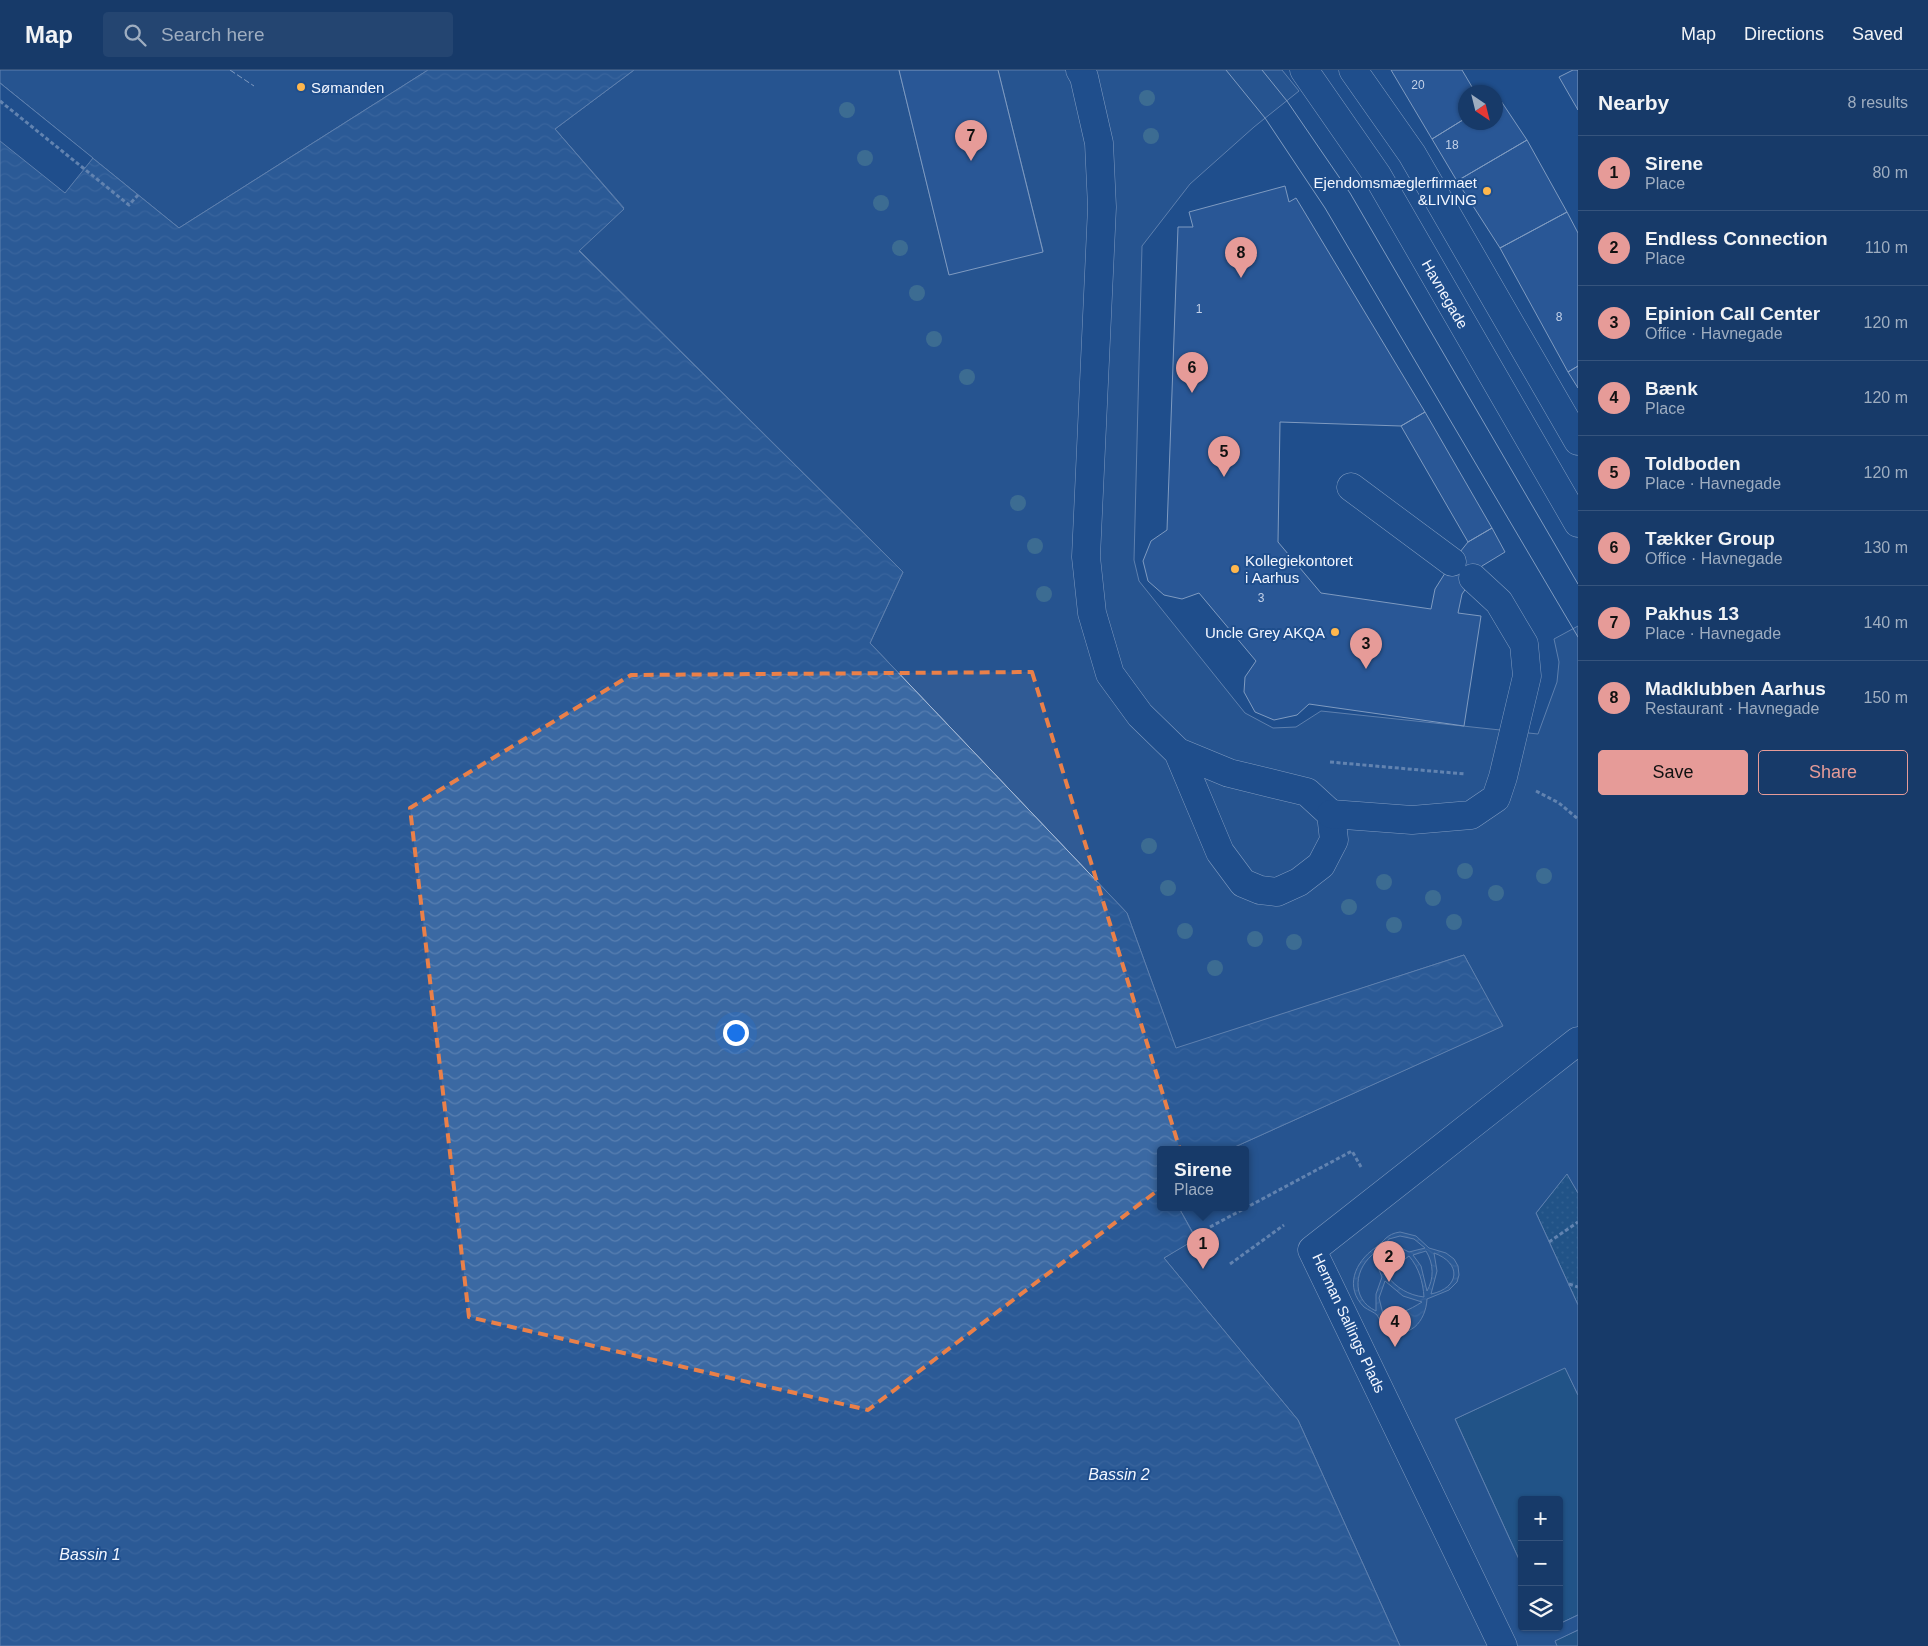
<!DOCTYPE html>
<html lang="en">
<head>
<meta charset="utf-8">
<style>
  body { margin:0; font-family:Helvetica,sans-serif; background:#244571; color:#f1f3f6 }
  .controls { position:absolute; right:15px; bottom:15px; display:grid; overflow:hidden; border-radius:5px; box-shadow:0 1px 4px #0004 }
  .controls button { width:45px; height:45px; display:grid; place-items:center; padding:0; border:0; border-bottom:1px solid #36547d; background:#173a69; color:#f1f3f6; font:25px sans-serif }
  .compass { position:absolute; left:1458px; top:15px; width:45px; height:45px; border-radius:50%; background:#173a69; box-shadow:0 1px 4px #0004; rotate:145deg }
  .you { position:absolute; left:735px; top:962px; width:18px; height:18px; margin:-12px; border:4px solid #fff; border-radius:50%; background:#1a73e8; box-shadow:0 0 0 8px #1a73e833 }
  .badge { display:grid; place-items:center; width:32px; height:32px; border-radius:50%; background:#e69b98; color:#111; font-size:16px; font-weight:700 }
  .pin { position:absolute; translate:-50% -41px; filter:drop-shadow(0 1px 2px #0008) }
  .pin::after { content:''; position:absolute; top:26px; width:18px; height:15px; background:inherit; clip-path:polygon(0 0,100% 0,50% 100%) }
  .popup { position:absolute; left:1157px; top:1076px; width:92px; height:65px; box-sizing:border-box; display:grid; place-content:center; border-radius:5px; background:#173a69; filter:drop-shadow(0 1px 4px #0005); font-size:16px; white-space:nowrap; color:#9eadc0 }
  .popup b { font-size:19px; color:#f1f3f6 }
  .popup::after { content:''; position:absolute; left:50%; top:100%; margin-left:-10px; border:10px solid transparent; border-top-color:#173a69 }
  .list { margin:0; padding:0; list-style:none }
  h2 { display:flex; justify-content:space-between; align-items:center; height:65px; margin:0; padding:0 20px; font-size:21px }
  h2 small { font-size:16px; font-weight:400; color:#9eadc0 }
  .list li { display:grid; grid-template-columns:32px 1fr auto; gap:15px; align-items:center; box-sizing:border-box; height:75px; padding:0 20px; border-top:1px solid #36547d }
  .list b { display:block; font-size:19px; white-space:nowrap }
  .list p { margin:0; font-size:16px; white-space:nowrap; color:#9eadc0 }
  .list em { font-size:16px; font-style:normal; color:#9eadc0 }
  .actions { display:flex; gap:10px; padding:15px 20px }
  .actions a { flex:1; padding:11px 0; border:1px solid #e69b98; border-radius:5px; text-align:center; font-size:18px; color:#e69b98 }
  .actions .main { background:#e69b98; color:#111 }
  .icon { flex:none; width:28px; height:28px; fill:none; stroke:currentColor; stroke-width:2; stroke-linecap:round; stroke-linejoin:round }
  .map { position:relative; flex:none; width:1578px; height:1576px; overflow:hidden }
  header { display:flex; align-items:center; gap:30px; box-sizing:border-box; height:70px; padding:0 25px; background:#173a69; border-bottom:1px solid #36547d }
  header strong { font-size:24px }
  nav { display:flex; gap:28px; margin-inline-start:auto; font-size:18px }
  .search { width:350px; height:45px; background:#244571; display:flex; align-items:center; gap:12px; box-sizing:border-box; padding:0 18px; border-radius:5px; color:#9eadc0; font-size:19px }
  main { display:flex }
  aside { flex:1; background:#173a69 }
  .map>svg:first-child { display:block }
  .park { fill:url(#park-dots); stroke:#a8bbd7 }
  .pitch { fill:#245a82; stroke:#a8bbd7 }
  .parking { fill:#305b95; stroke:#a8bbd7 }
  .water { fill:url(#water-waves); stroke:#a8bbd7; fill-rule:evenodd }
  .pier { fill:#1f4e8c; stroke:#a8bbd7 }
  .building { fill:#3563a3; stroke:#f2f6ff }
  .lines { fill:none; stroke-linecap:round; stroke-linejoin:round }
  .minor-casing { stroke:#f2f6ff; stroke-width:29 }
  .path { stroke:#b3c4dc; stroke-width:3; stroke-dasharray:4 2.5; stroke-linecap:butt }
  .minor { stroke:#1f4e8c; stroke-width:28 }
  .tram { stroke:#f2f6ff; stroke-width:1 }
  .fence { stroke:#f2f6ff; stroke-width:1; stroke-dasharray:6 2.5; stroke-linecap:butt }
  .tree { fill:#61919a }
  .marked { fill:none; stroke:#ea8049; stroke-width:4; stroke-dasharray:10 6; stroke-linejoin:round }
  .poi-dot { fill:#ffb74d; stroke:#1f4e8c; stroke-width:2 }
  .labels { text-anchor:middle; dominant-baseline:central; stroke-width:4; stroke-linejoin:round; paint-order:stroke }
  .number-label { font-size:12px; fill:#c3d1e8 }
  .poi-label { font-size:15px; fill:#f2f6ff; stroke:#1f4e8c; text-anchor:start }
  .street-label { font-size:15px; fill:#f2f6ff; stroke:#1f4e8c }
  .water-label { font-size:16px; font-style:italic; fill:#f2f6ff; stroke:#1f4e8c }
</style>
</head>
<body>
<header>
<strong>Map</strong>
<div class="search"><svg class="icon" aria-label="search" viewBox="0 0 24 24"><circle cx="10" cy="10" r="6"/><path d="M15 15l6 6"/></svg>Search here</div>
<nav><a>Map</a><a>Directions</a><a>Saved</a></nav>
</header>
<main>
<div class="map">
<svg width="1578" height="1576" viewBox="0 0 1578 1576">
  <defs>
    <pattern id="park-dots" width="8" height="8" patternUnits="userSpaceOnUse" patternTransform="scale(1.25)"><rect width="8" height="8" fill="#245a82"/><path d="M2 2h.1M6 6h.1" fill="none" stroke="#447295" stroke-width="1.8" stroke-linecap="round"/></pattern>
    <pattern id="water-waves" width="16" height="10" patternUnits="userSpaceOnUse" patternTransform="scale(1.25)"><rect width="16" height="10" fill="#3b69a3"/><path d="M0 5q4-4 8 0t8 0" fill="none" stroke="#587fb1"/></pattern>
  </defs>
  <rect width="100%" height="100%" fill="#1f4e8c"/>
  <path class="park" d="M1567 1103 1578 1123V1235L1536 1143Z"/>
  <path class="pitch" d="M1565 1297 1578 1325V1545L1559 1554V1430H1522V1496L1455 1349Z
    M1578 1560V1576H1557L1554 1571Z"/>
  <path class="parking" d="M0 0H428L179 158 0 13Z
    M634 0H899L949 204 1043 181 998 0H1282L1299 21 1254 57 1190 114 1142 176 1134 490 1139 511 1245 643 1273 658 1296 657 1321 641 1538 664 1557 612 1559 592 1554 569 1578 556V1123L1567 1104 1536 1143 1578 1235V1325L1565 1298 1455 1349 1522 1496V1557H1559V1554L1578 1545V1560L1555 1571 1557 1576H1400L1298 1350 1164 1188 1196 1168 1179 1138H1246V1080H1228L1502 956 1464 885 1176 979 1127 843 870 573 903 502 579 180 624 138 555 59Z"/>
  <path class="water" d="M428 0H634L555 59 624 139 579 181 903 502 870 573 1127 843 1176 978 1464 885 1503 956 1228 1080H1160V1138H1179L1196 1169 1164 1188 1298 1350 1400 1576H0V13L179 158Z
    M1400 1162 1416 1166 1429 1178 1446 1183 1454 1189 1458 1196 1459 1205 1457 1212 1449 1220 1427 1229C1426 1251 1409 1272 1386 1257 1381 1254 1380 1250 1377 1245 1374 1242 1368 1240 1364 1237 1344 1217 1355 1192 1375 1178 1385 1171 1386 1164 1400 1162ZM1400 1166 1414 1169 1425 1178 1409 1182 1399 1177 1384 1176 1389 1169ZM1385 1179 1396 1180 1405 1183 1385 1201 1381 1189 1382 1180ZM1426 1181C1434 1194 1434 1209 1427 1221L1421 1196 1413 1185ZM1376 1182 1377 1195 1382 1207 1376 1224V1241C1350 1229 1354 1197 1376 1182ZM1434 1183C1462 1193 1460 1218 1431 1224L1437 1201ZM1409 1186C1419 1198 1423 1212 1424 1227 1408 1225 1397 1218 1387 1206L1393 1198ZM1385 1211 1403 1226 1422 1232C1409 1240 1398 1246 1383 1244L1379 1228Z"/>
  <path class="pier" d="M0 13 93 88 65 123 0 71Z"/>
  <path class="building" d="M899 0H998L1043 182 949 205Z
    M1391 0H1462L1475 22H1466V48L1432 69Z
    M1573 0H1578V40L1559 7Z
    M1499 28 1527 70 1457 111 1432 69 1466 48V52H1496V30Z
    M1527 70 1567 142 1500 178 1457 111Z
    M1285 116 1289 132 1296 128 1425 342 1401 356 1280 352 1278 472 1321 523 1431 539 1435 519 1452 492 1468 472 1492 458 1505 482 1482 496 1462 524 1458 543 1481 546 1464 656 1309 634 1297 645 1274 650 1255 642 1244 622 1245 607 1256 591 1199 523 1182 529 1164 525 1148 511 1143 491 1151 471 1167 460 1178 157H1193L1189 142Z
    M1567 142 1578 163V296L1568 302 1500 178Z
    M1578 296V318L1568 302Z
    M1425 342 1492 458 1468 472 1401 356Z"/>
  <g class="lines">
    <g class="minor-casing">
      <g id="minor">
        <path d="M1080 0 1084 7 1099 73 1102 137 1086 487 1092 543 1110 604 1140 645 1178 682 1220 782 1243 813 1260 820 1277 822 1299 812 1321 795 1334 770 1331 744 1307 722 1229 703 1178 682"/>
        <path id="s1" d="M1304 0 1377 105 1578 453"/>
        <path d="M1353 0 1412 84 1578 371"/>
        <path d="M1351 417 1452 492"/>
        <path d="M1331 744 1412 750 1471 745 1496 728 1503 707 1527 606 1524 574 1499 532 1473 508"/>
        <path d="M1503 1576 1312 1180 1578 971"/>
      </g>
    </g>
    <path class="path" d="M0 31 129 135 138 125
      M1330 692 1465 704
      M1536 721 1559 733 1578 749
      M1210 1157 1352 1081 1361 1097
      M1549 1172 1578 1152
      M1230 1194 1284 1155
      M1569 1214 1578 1217"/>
    <use href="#minor" class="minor"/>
    <path class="tram" d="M1226 0 1265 48 1325 138 1578 567
      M1262 0 1287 31 1350 123 1578 514"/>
    <path class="fence" d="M230 0 254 16"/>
  </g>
  <g class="tree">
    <circle cx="1147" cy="28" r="8"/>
    <circle cx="847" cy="40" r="8"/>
    <circle cx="1151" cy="66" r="8"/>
    <circle cx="865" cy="88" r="8"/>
    <circle cx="881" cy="133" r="8"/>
    <circle cx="900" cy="178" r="8"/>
    <circle cx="917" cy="223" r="8"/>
    <circle cx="934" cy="269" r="8"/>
    <circle cx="967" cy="307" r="8"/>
    <circle cx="1018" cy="433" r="8"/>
    <circle cx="1035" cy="476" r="8"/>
    <circle cx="1044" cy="524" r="8"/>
    <circle cx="1149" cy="776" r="8"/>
    <circle cx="1465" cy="801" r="8"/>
    <circle cx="1544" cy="806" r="8"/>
    <circle cx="1384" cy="812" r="8"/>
    <circle cx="1168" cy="818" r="8"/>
    <circle cx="1496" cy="823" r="8"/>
    <circle cx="1433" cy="828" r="8"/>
    <circle cx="1349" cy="837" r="8"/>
    <circle cx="1454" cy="852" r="8"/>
    <circle cx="1394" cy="855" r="8"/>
    <circle cx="1185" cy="861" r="8"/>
    <circle cx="1255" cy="869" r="8"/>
    <circle cx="1294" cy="872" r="8"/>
    <circle cx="1215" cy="898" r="8"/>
  </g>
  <path d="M0 0H1578V1576H0ZM1032 602 1186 1099 868 1340 469 1247 410 738 631 605Z" fill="#1f4e8c" fill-opacity=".55" fill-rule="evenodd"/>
  <path class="marked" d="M1032 602 1186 1099 868 1340 469 1247 410 738 631 605Z"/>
  <g class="poi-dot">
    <circle cx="301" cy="17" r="5"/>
    <circle cx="1487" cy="121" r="5"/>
    <circle cx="1235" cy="499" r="5"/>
    <circle cx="1335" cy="562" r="5"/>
  </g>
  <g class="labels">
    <g class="number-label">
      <text x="1418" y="15">20</text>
      <text x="1452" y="75">18</text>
      <text x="1199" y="239">1</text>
      <text x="1559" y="247">8</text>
      <text x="1261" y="528">3</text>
    </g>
    <g class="poi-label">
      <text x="311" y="17">Sømanden</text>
      <text x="1477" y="112" text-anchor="end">Ejendomsmæglerfirmaet<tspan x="1477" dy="17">&amp;LIVING</tspan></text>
      <text x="1245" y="490">Kollegiekontoret<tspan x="1245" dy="17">i Aarhus</tspan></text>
      <text x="1325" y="562" text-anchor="end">Uncle Grey AKQA</text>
    </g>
    <g class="street-label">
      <text stroke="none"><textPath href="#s1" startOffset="265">Havnegade</textPath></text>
      <text transform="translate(1349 1253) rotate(65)">Herman Sallings Plads</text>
    </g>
    <g class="water-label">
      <text x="1119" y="1404">Bassin 2</text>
      <text x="90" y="1484">Bassin 1</text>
    </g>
  </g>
</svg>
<div class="controls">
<button>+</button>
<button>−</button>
<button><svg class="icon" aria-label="layers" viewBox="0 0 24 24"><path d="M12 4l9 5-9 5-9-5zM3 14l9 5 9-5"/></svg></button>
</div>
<svg class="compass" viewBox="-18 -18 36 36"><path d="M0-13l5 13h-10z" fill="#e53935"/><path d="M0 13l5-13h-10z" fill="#9eadc0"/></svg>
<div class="you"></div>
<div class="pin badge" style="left:1203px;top:1199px">1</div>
<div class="popup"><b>Sirene</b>Place</div>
<div class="pin badge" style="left:1389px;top:1212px">2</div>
<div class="pin badge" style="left:1366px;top:599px">3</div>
<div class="pin badge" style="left:1395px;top:1277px">4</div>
<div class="pin badge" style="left:1224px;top:407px">5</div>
<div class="pin badge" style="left:1192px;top:323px">6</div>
<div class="pin badge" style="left:971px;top:91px">7</div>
<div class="pin badge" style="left:1241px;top:208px">8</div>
</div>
<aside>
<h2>Nearby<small>8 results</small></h2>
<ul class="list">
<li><span class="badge">1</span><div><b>Sirene</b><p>Place</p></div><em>80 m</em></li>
<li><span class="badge">2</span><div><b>Endless Connection</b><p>Place</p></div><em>110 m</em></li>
<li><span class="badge">3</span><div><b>Epinion Call Center</b><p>Office · Havnegade</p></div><em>120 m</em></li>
<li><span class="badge">4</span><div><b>Bænk</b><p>Place</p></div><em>120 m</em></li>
<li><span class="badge">5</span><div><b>Toldboden</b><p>Place · Havnegade</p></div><em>120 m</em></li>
<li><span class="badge">6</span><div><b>Tækker Group</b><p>Office · Havnegade</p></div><em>130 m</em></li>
<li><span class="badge">7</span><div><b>Pakhus 13</b><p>Place · Havnegade</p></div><em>140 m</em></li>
<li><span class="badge">8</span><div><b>Madklubben Aarhus</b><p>Restaurant · Havnegade</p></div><em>150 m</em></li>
</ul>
<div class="actions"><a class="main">Save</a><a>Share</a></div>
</aside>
</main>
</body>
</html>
